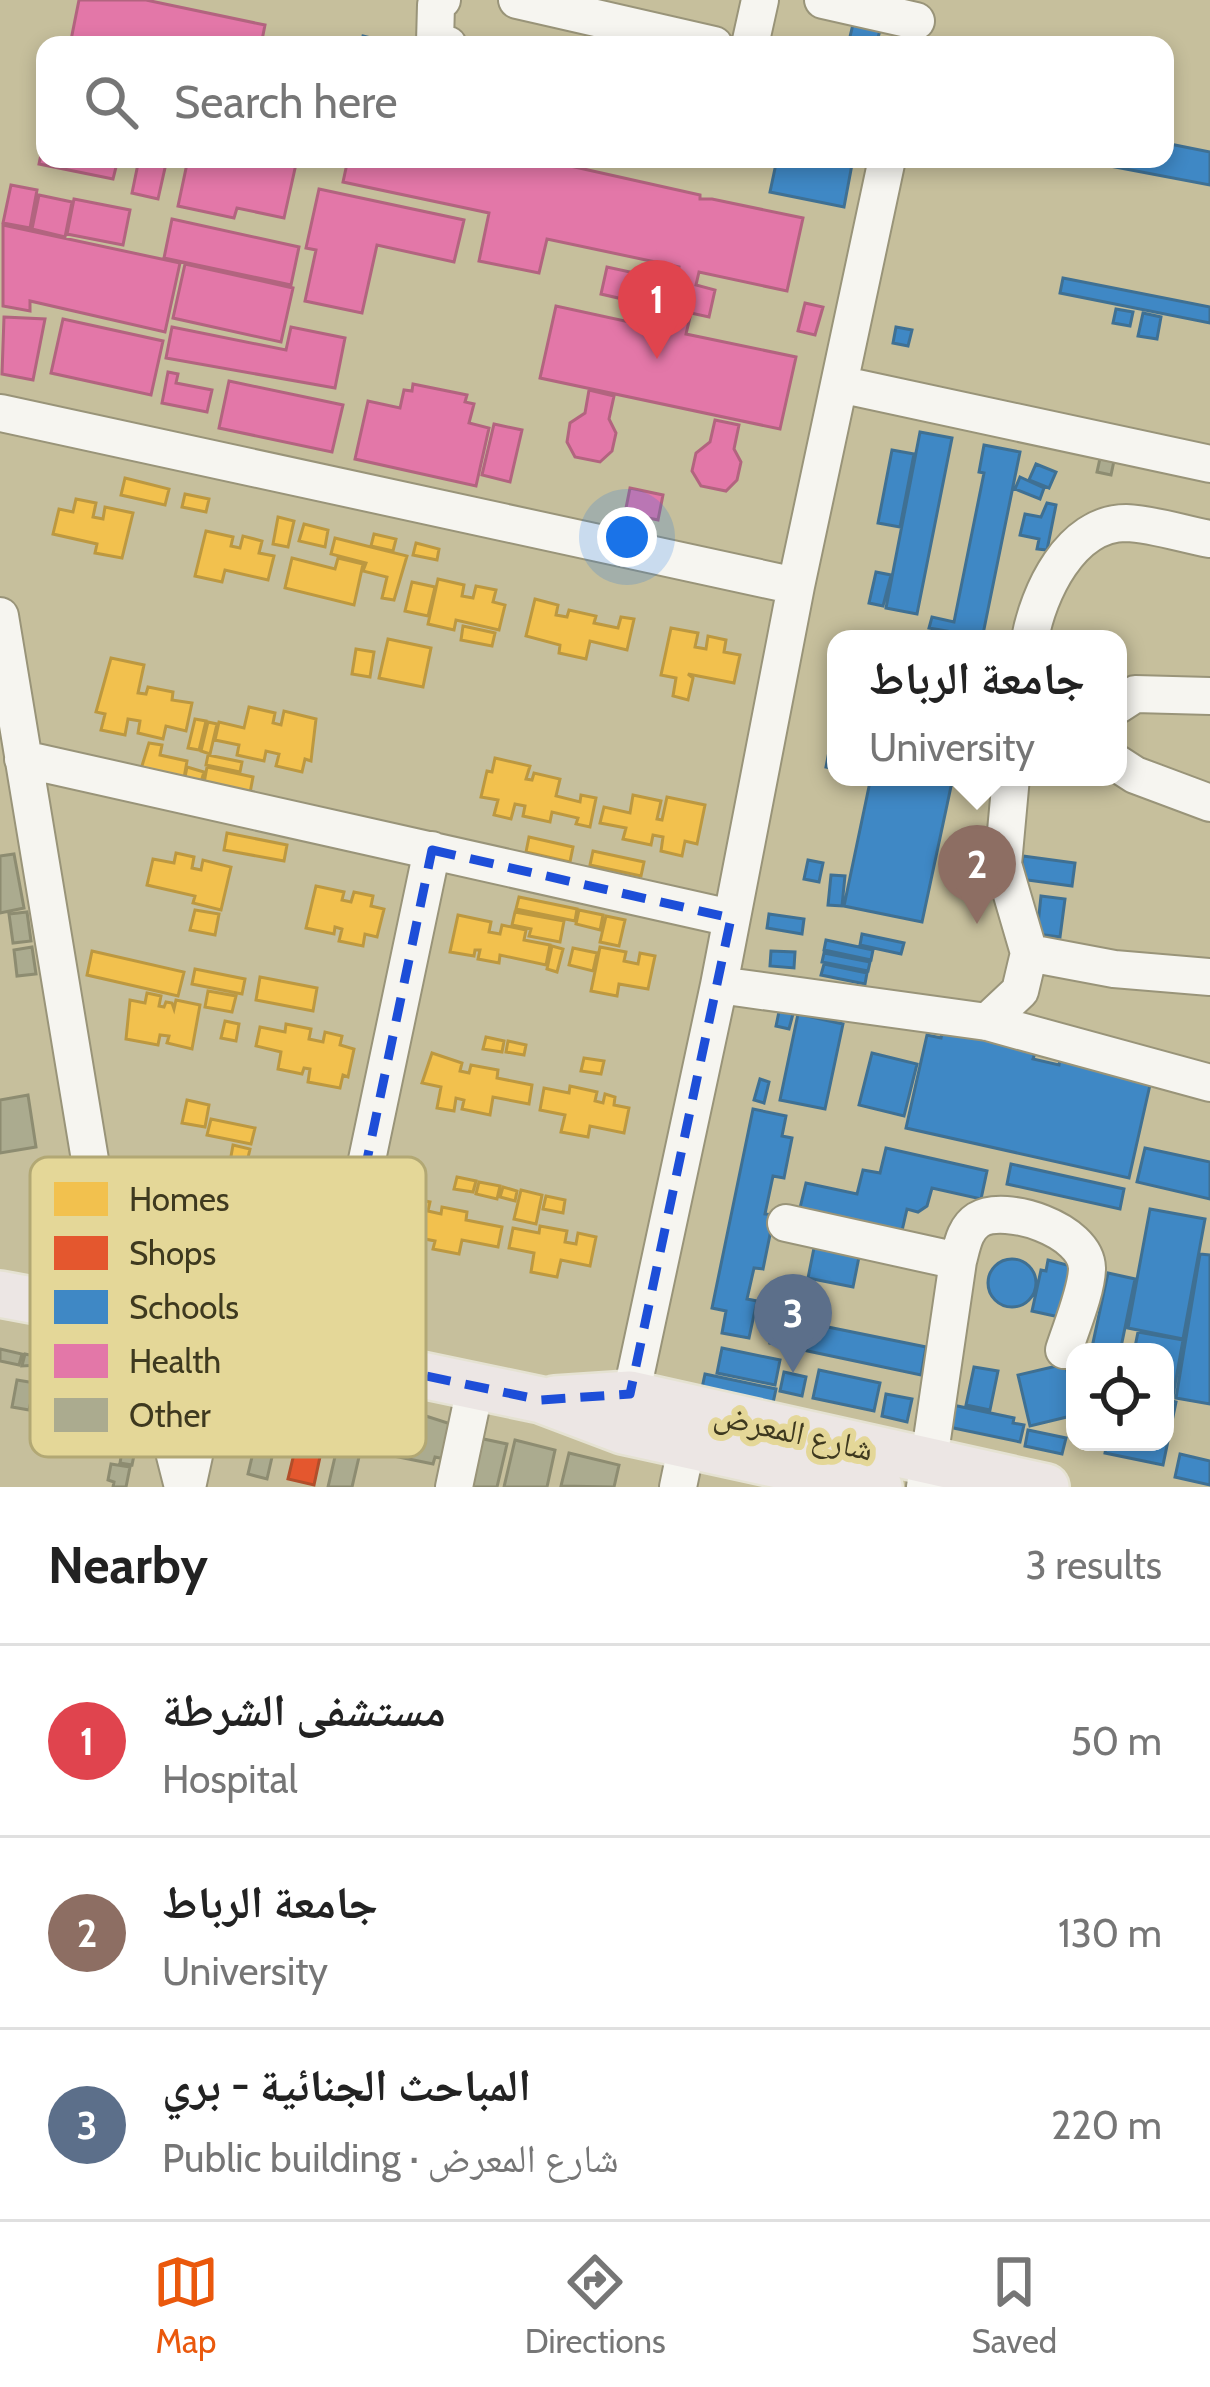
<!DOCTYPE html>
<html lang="en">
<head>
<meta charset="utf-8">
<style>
  body { margin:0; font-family:Cabin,"Noto Naskh Arabic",sans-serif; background:#f6f6f6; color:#222 }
  .controls { position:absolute; right:36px; bottom:36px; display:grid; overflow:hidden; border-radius:24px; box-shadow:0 6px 18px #0003 }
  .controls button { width:108px; height:108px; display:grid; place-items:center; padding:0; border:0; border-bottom:3px solid #e0e0e0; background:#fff; color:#222; font:60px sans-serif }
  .you { position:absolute; left:627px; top:537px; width:42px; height:42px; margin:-30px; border:9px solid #fff; border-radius:50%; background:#1a73e8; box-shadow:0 0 0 18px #1a73e833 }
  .badge { display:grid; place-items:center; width:78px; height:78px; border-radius:50%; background:#ea580c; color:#fff; font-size:39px; font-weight:700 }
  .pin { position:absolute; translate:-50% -99px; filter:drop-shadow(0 3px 6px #0008) }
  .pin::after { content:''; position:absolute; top:63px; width:42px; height:36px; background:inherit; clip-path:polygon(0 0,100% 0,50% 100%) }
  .popup { position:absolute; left:827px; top:630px; width:300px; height:156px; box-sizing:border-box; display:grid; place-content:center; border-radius:24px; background:#fff; filter:drop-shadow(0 3px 9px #0005); font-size:39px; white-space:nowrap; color:#767676 }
  .popup b { font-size:45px; color:#222 }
  .popup::after { content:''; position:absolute; left:50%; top:100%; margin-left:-24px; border:24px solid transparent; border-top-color:#fff }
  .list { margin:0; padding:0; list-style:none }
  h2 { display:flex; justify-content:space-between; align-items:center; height:156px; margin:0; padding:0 48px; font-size:51px }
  h2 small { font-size:39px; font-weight:400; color:#767676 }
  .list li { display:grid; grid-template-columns:78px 1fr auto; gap:36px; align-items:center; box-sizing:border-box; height:192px; padding:0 48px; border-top:3px solid #e0e0e0 }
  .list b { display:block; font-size:45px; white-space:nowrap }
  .list p { margin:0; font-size:39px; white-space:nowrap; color:#767676 }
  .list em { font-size:39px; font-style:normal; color:#767676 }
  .icon { flex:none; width:66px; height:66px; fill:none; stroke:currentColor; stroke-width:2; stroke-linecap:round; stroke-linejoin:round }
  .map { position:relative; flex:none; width:1210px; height:1487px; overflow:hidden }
  .search { position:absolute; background:#fff; box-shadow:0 6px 18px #0003; left:36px; right:36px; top:36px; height:132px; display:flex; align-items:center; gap:30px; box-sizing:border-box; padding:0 42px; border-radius:24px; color:#767676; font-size:45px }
  .sheet { height:732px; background:#fff }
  nav { display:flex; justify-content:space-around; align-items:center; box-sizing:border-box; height:168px; border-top:3px solid #e0e0e0; background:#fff; font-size:33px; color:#767676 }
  nav a { display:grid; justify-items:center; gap:6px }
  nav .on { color:#ea580c }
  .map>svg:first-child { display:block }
  .homes { fill:#f2c14e; stroke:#bc9840; stroke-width:3 }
  .shops { fill:#e4572e; stroke:#b24e2a; stroke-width:3 }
  .schools { fill:#3f88c5; stroke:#3f7093; stroke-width:3 }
  .health { fill:#e377a8; stroke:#b2647f; stroke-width:3 }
  .building { fill:#abab8f; stroke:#8d8c71; stroke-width:3 }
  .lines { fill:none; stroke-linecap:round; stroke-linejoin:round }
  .minor-casing { stroke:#999479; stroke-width:40 }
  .major-casing { stroke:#e5e2d2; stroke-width:50 }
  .minor { stroke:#f6f5f0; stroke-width:36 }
  .major { stroke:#ece6e4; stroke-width:45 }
  .marked { fill:none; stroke:#1d4ed8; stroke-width:9; stroke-dasharray:24 15; stroke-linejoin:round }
  .labels { text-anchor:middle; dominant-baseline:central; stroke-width:12; stroke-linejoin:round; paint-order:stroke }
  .street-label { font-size:33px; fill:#3e391f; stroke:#e4d798 }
  .key { fill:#e4d798; stroke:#b2a874; stroke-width:3 }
  .key-label { font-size:33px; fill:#3e391f }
</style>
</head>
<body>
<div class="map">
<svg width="1210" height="1487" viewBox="0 0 1210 1487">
  <rect width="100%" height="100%" fill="#c6bf9c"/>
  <path class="homes" d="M125 478 169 489 165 505 121 495Z
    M185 494 209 499 206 512 182 507Z
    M76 499 96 503 93 517 103 519 105 507 133 513 122 558 95 553 97 544 53 534 59 509 73 512Z
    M278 517 294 521 288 547 273 544Z
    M304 524 328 530 325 547 299 541Z
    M206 531 233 537 231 546 240 548 243 536 262 541 259 553 274 556 268 580 225 570 222 582 195 576Z
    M374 534 396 539 393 551 371 546Z
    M335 538 407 556 394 600 382 598 387 577 363 571 366 563 331 554Z
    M416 543 439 549 437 560 413 555Z
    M292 558 335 569 338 558 363 564 354 605 285 588Z
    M438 579 464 585 462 596 473 598 476 586 496 590 493 602 505 605 499 630 456 620 454 630 428 624Z
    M412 582 435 587 428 616 405 611Z
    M535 599 558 605 556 615 567 617 569 610 596 616 594 623 618 628 621 617 634 619 627 650 590 641 586 659 559 653 560 645 526 636Z
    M463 626 495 633 492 646 461 640Z
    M671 628 698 633 695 647 706 649 708 636 726 640 724 652 740 655 734 683 688 674 693 678 688 700 673 696 676 678 661 675Z
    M388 639 431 648 423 687 379 678Z
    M356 649 374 652 370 677 352 674Z
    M111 658 144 665 138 693 146 694 148 687 173 692 172 700 192 703 186 731 166 726 163 739 138 733 140 721 128 719 125 735 101 730 105 714 96 712Z
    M249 707 275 713 273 723 281 725 284 711 316 719 311 761 305 759 302 772 276 766 279 754 266 751 264 761 237 755 239 745 215 740 219 722 244 728Z
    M195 719 206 721 199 750 188 748Z
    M208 722 217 724 210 754 201 751Z
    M149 743 162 745 160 755 187 761 184 778 141 769Z
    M208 755 242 762 240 772 206 765Z
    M495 758 530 766 526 779 532 780 534 773 560 779 556 796 580 802 581 795 596 798 590 827 576 824 578 818 552 812 550 822 523 816 525 806 515 804 511 819 494 815 498 800 481 797 487 771 492 772Z
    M187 767 204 772 201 782 185 777Z
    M207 767 253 777 250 793 204 783Z
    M633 795 661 801 657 819 662 820 667 797 705 805 697 844 685 841 682 856 661 851 663 837 653 835 651 845 623 839 626 828 600 823 604 807 630 813Z
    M227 833 287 845 284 861 224 850Z
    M529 837 573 847 570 862 526 852Z
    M593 851 644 862 641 876 590 865Z
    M176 853 194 857 192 868 201 870 203 860 231 867 221 910 193 903 195 896 147 885 153 859 174 863Z
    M316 886 344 892 342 900 351 902 354 892 373 896 371 906 384 909 377 937 365 934 363 946 339 941 342 929 335 927 334 934 306 928Z
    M519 897 577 909 575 921 516 909Z
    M195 910 219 914 215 935 190 930Z
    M579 910 603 915 600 930 576 924Z
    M515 912 564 921 560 942 529 936 531 929 512 925Z
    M458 915 491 922 489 932 500 934 502 925 526 930 524 940 550 945 546 965 500 955 499 963 478 959 480 950H475L474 956 450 952Z
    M606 916 625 920 619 946 600 942Z
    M552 946 563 949 557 972 547 969Z
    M600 947 626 952 624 961 638 964 640 953 655 956 648 989 619 984 617 996 591 991Z
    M573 948 597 953 593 971 569 965Z
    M92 951 184 972 178 996 87 975Z
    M195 969 245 979 242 994 192 984Z
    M260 977 317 988 313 1011 256 1000Z
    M208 991 236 996 232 1012 205 1007Z
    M147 993 161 996 159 1006 164 1007 166 1002 172 1003 174 1009 176 1000 200 1005 192 1049 167 1043 169 1036 160 1035 158 1045 126 1039 130 1000 145 1003Z
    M225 1021 239 1024 236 1041 221 1038Z
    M286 1024 311 1029 309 1039 323 1042 325 1032 342 1036 340 1045 354 1049 348 1077 343 1075 340 1088 308 1082 310 1069 304 1068 302 1074 278 1069 281 1052 256 1046 260 1027 285 1032Z
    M486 1037 504 1041 502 1052 483 1049Z
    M508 1041 526 1045 524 1055 506 1052Z
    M432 1053 462 1063 460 1071 469 1073 471 1065 498 1070 497 1078 532 1085 529 1104 493 1097 490 1115 462 1109 464 1100 456 1098 454 1111 437 1108 441 1087 422 1083Z
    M584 1058 604 1061 601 1074 581 1071Z
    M570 1086 597 1092 595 1101 603 1103 605 1094 615 1097 614 1105 629 1108 624 1133 590 1126 588 1137 561 1132 565 1115 540 1110 544 1088 569 1093Z
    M187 1100 209 1105 205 1127 182 1123Z
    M211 1119 255 1128 251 1144 207 1135Z
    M233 1145 250 1149 246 1166 230 1162Z
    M320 1159 341 1163 335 1192 323 1189 317 1215 278 1208 275 1227 300 1237 296 1255 287 1253 285 1264 253 1258 255 1249 246 1247 249 1234 242 1233 256 1164 282 1170 280 1178 292 1181 294 1171 317 1176Z
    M143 1174 156 1248 132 1251 125 1199 131 1198 128 1176Z
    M457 1177 476 1181 473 1192 454 1189Z
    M479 1182 500 1186 497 1199 476 1194Z
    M503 1187 517 1191 515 1201 500 1197Z
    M521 1190 542 1195 536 1224 514 1219Z
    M546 1196 565 1200 563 1213 543 1209Z
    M415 1199 430 1202 428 1211 441 1214 442 1207 467 1212 466 1220 502 1227 498 1247 462 1240 459 1254 433 1249 435 1241 389 1232 395 1205 413 1208Z
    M540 1226 567 1231 565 1242 576 1244 578 1233 596 1237 590 1266 561 1260 557 1277 531 1272 534 1253 509 1248 513 1228 539 1233Z"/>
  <path class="shops" d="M309 1391 322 1394 309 1449 321 1452 314 1485 288 1479Z"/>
  <path class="schools" d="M855 16 882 23 876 45H848Z
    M363 36 383 41 382 45H361Z
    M1165 143 1210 152V185L1073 159H1165Z
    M777 159H853L844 207 770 192Z
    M1063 278 1210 307V323L1060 293Z
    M1116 309 1133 312 1130 326 1113 323Z
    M1143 313 1161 317 1157 339 1138 336Z
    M896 327 912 330 908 346 893 343Z
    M920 432 952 438 917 614 886 608Z
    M984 445 1020 452 982 639H950L952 632 929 628 932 617 954 622 984 473 979 472Z
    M892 450 914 454 900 527 878 523Z
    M1036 464 1056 472 1049 488 1029 480Z
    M1020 477 1044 488 1040 499 1015 489Z
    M1047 503 1056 505 1047 550 1037 549 1039 539 1020 535 1025 514 1041 517Z
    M876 572 891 575 883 606 869 603Z
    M836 715V769L826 767Z
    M871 777H953L922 922 844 906Z
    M1023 856 1075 863 1072 886 1020 879Z
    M808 860 823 863 819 882 804 879Z
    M831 875 845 876 842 906 828 905Z
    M1041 896 1065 899 1060 937 1037 934Z
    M769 914 804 919 802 934 767 928Z
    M862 934 904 943 901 954 860 945Z
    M826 940 873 950 871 960 824 950Z
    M771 951 795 952 794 968 770 966Z
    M824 953 870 962 868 971 822 962Z
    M824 964 867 973 865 984 821 975Z
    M780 1007 794 1010 789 1029 776 1026Z
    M798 1014 843 1024 825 1109 780 1100Z
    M943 1029 1036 1050 1033 1059 1059 1065 1061 1055 1152 1076 1129 1178 906 1128 927 1035 941 1038Z
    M872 1053 917 1064 904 1116 859 1105Z
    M760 1079 769 1082 764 1103 754 1100Z
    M753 1109 786 1116 782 1136 792 1138 784 1178 773 1176 765 1214 774 1215 763 1269 754 1268 747 1299 757 1301 749 1338 722 1333 726 1311 712 1308Z
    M886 1148 987 1171 981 1199 932 1188 927 1206 918 1212 907 1209 901 1235 799 1212 806 1183 857 1194 863 1170 880 1173Z
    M1145 1148 1210 1162V1199L1137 1182Z
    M1011 1164 1124 1189 1120 1209 1007 1184Z
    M1150 1209 1205 1219 1183 1339 1128 1328Z
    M816 1238 861 1247 853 1287 808 1278Z
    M1200 1254 1210 1255V1404L1176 1398Z
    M988 1283a24 24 0 1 1 48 0a24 24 0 1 1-48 0Z
    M1048 1260 1071 1266 1059 1317 1032 1311 1041 1270 1046 1271Z
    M1108 1273 1135 1279 1120 1352H1091Z
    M809 1304 826 1308 823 1326 926 1347 921 1375 770 1343 775 1316 806 1322Z
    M1138 1332 1183 1340 1173 1396 1165 1395V1352H1134Z
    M722 1348 780 1360 775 1385 717 1373Z
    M1065 1364 1070 1382 1075 1381V1415L1030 1426 1018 1375Z
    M974 1367 998 1371 990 1410 966 1405Z
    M819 1370 880 1383 874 1411 813 1398Z
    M784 1372 806 1377 802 1396 780 1391Z
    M705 1374 776 1389 773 1403 702 1388Z
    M886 1394 912 1399 907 1422 882 1416Z
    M1165 1399 1176 1402 1163 1465 1105 1453 1107 1442H1165Z
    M948 1404 1014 1418 1013 1423 1024 1425 1020 1442 944 1426Z
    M1028 1430 1066 1438 1062 1454 1025 1446Z
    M1180 1454 1210 1461V1485L1175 1477Z"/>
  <path class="health" d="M79 0H146L265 25 261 45H70Z
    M45 134V159H118L113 179 39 164Z
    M139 159H167L158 199 132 193Z
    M188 159H272L296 164 284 218 237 208 234 218 178 206Z
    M348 159H539L700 195V199H712L803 218 787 291 699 272 696 285 715 290 709 317 691 313 686 334 796 357 780 429 540 378 556 306 666 330 670 310 601 294 607 267 676 282 679 267 547 239 539 273 479 261 489 213 343 182Z
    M11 185 37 190 30 228 3 223Z
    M319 189 464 220 454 262 377 245 362 313 305 301 316 250 306 248Z
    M39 195 72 202 65 237 32 229Z
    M74 199 130 210 123 245 67 234Z
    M172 219 299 247 291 285 164 258Z
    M3 225 180 263 165 332 30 301V311L3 306Z
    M185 264 293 288 281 342 173 318Z
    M805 303 823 307 815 335 798 331Z
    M4 317 45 319 33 380 2 374Z
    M63 319 163 341 151 395 51 373Z
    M172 327 286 350 291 327 345 338 335 388 166 358Z
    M168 372 178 374 176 383 212 390 207 412 162 403Z
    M229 381 343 405 332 452 219 428Z
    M413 384 467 395 465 402 474 404 469 423 489 428 476 486 355 459 368 401 400 408 404 390 412 391Z
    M589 390 614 396 609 419 616 433 612 451 600 462 575 457 567 442 570 423 585 413Z
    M715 420 739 425 734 449 741 462 737 480 726 491 701 486 692 471 696 453 710 442Z
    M494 424 522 430 510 482 482 475Z
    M630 488 663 495 658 520 625 513Z"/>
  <path class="building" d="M1101 454 1115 456 1111 475 1097 472Z
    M14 854 24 908 0 913V856Z
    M27 912 31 941 13 943 9 914Z
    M32 947 36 974 17 976 14 950Z
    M28 1095 36 1147 0 1153V1100Z
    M56 1348 76 1352 74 1359 55 1355Z
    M0 1349 22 1354 19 1365 0 1361Z
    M25 1354 40 1357 39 1365 22 1366Z
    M44 1358 87 1366 85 1378 41 1370Z
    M17 1380 35 1383 29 1410 12 1407Z
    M286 1387 305 1391 294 1438 257 1430 266 1390 284 1394Z
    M62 1391 89 1396 87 1406 98 1408 101 1396 119 1400 116 1412 141 1421 132 1465 120 1463 124 1440 82 1431 81 1437 54 1432Z
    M37 1394 57 1399 54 1416 33 1412Z
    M322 1409 341 1413 333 1447 314 1443Z
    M346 1409 369 1414 352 1487H328Z
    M404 1409 457 1426 450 1460 435 1457 433 1464 394 1456Z
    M479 1438 507 1444 497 1487H468Z
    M256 1440 275 1444 267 1479 248 1474Z
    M515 1440 555 1450 547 1487H504Z
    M569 1453 619 1465 614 1487 561 1486Z
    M111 1464 130 1467 126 1487H113L114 1482 108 1480Z"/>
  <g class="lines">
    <g class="minor-casing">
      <path id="minor" d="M442 0 436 5 435 42 448 45
        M517 0 714 45
        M823 0 916 21
        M750 45 760 0
        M839 384 1210 464
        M1 413 796 586
        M0 616 116 1317
        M1030 639C1038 594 1070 523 1126 523 1153 524 1183 534 1210 539
        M1118 705 1135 694 1210 696
        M23 759 731 918
        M1118 764 1135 775 1210 803
        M1029 953 1114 969 1210 977
        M719 985 987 1022 1210 1083
        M987 1022 1020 991 1029 953 1003 864 1011 777
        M786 1223 958 1261
        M151 1324 170 1436 183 1487
        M326 1355 432 850
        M626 1419 719 985 796 586 887 159
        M188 1483 220 1336
        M454 1487 475 1388
        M678 1487 692 1420
        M925 1487 958 1261C962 1247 964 1229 978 1220 1005 1203 1086 1230 1087 1268 1087 1290 1071 1328 1064 1350"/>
    </g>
    <g class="major-casing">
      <path id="major" d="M0 1294 326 1355 541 1400 623 1431 879 1487
        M555 1399 630 1394 1046 1487"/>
    </g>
    <use href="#minor" class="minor"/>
    <use href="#major" class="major"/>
  </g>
  <path class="marked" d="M432 850 731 918 630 1394 541 1400 326 1355Z"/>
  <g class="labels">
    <g class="street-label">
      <text transform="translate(794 1431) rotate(13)">شارع المعرض</text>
    </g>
  </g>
  <rect x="30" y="1157" width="396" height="300" rx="18" class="key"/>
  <rect x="54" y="1182" width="54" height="34" fill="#f2c14e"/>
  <rect x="54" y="1236" width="54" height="34" fill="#e4572e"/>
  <rect x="54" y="1290" width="54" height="34" fill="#3f88c5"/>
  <rect x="54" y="1344" width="54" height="34" fill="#e377a8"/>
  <rect x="54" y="1398" width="54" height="34" fill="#abab8f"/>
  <g class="key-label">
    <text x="129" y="1211">Homes</text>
    <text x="129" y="1265">Shops</text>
    <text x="129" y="1319">Schools</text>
    <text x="129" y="1373">Health</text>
    <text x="129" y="1427">Other</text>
  </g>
</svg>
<div class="controls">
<button><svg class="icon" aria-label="locate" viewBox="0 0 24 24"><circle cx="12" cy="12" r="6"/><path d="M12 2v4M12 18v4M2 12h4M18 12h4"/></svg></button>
</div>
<div class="you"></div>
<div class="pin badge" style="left:657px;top:359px;background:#e0444e">1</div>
<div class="pin badge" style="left:977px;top:924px;background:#8d6e63">2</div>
<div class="popup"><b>جامعة الرباط</b>University</div>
<div class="pin badge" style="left:793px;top:1373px;background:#5c6f8a">3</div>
<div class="search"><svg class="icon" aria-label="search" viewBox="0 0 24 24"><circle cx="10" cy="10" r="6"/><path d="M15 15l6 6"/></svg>Search here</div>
</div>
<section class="sheet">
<h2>Nearby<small>3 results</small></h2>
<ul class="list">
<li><span class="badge" style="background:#e0444e">1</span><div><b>مستشفى الشرطة</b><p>Hospital</p></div><em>50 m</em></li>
<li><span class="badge" style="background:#8d6e63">2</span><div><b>جامعة الرباط</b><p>University</p></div><em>130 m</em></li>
<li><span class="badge" style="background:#5c6f8a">3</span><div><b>المباحث الجنائية - بري</b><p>Public building · شارع المعرض</p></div><em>220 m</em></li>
</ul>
</section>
<nav>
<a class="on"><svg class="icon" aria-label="map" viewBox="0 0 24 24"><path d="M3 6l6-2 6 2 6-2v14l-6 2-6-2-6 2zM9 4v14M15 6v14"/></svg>Map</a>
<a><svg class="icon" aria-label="directions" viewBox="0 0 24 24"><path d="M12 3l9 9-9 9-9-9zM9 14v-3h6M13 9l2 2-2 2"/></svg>Directions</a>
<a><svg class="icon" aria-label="saved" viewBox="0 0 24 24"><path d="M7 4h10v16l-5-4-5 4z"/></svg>Saved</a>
</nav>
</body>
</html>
